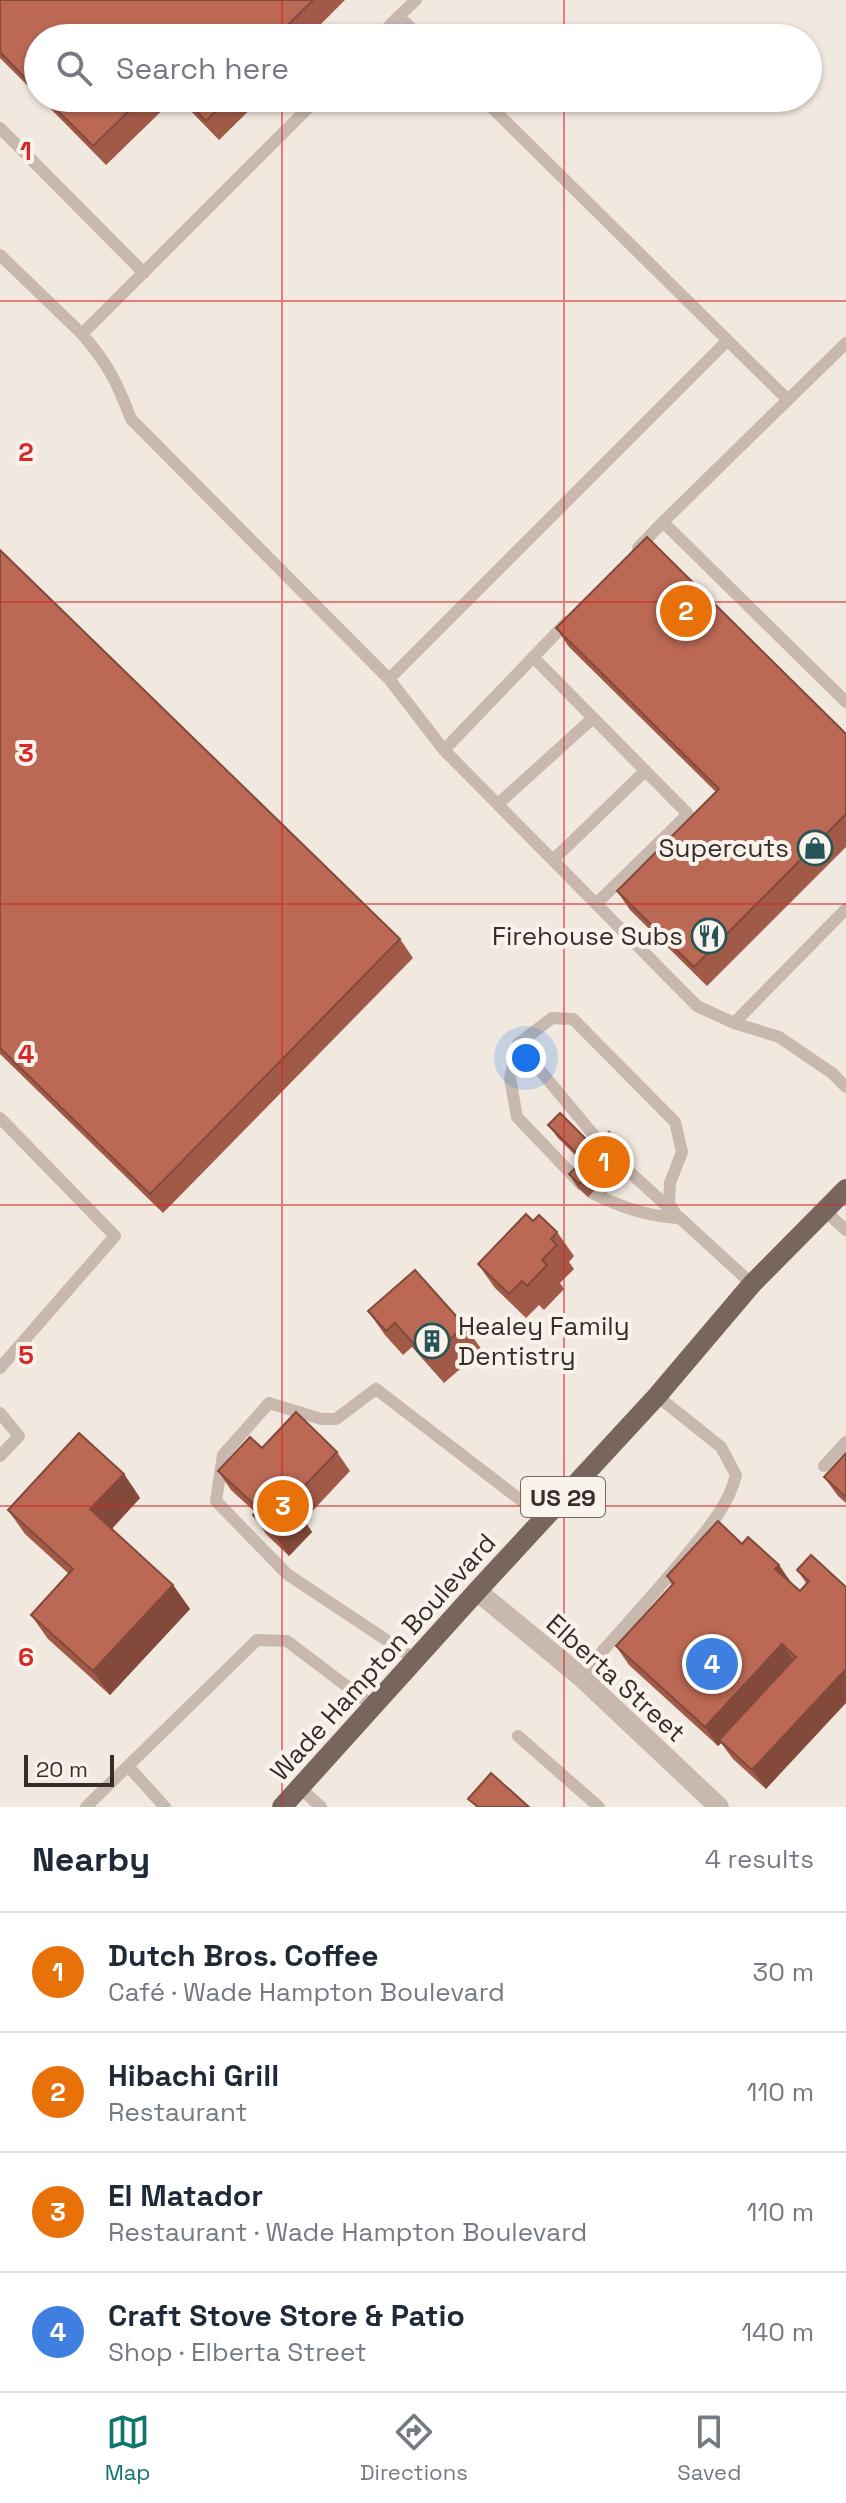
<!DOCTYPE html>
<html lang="en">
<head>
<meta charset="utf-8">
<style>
  body { margin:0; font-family:"Space Grotesk",sans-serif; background:#f6f6f7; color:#1f2937 }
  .scale { position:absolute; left:24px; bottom:20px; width:90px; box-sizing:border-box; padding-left:8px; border:4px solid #372e2b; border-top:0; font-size:22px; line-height:28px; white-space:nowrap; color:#372e2b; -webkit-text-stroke:6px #f9f3ec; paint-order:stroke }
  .you { position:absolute; left:526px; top:1058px; width:28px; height:28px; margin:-20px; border:6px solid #fff; border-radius:50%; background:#1a73e8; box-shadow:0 0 0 12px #1a73e833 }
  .badge { display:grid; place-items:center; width:52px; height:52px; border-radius:50%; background:#0f766e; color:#fff; font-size:26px; font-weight:700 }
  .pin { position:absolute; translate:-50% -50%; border:4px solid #fff; box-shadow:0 2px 8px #0006 }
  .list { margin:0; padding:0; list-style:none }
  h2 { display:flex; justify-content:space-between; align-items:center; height:104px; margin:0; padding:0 32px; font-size:34px }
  h2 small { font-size:26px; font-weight:400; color:#747a83 }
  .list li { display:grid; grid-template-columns:52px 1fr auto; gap:24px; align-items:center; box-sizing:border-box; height:120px; padding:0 32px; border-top:2px solid #e0e1e3 }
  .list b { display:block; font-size:30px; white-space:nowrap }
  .list p { margin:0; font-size:26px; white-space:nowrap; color:#747a83 }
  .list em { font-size:26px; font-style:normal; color:#747a83 }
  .icon { flex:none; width:44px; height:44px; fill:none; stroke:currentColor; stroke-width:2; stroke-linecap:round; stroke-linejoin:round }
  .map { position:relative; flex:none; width:846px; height:1807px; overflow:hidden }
  .search { position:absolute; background:#fff; box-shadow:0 2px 6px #0004; left:24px; right:24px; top:24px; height:88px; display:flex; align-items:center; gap:20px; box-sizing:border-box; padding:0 28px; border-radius:44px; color:#747a83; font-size:30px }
  .sheet { height:584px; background:#fff }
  nav { display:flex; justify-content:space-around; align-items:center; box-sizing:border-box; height:112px; border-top:2px solid #e0e1e3; background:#fff; font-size:22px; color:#747a83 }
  nav a { display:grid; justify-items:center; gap:4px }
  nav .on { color:#0f766e }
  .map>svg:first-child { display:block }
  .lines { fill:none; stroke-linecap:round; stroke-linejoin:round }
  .lane { stroke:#c8b8ad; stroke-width:12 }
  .street { stroke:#c8b8ad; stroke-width:20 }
  .primary { stroke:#78655e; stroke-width:20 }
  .wall { fill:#a15a48 }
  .shaded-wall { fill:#834a3b }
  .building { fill:#bb6954; stroke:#834a3b; stroke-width:2 }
  .grid { fill:none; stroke:#d62828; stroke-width:2; stroke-opacity:0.55 }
  .labels { text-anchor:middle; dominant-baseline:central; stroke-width:8; stroke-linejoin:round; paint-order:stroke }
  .shield { fill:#f9f3ec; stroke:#716965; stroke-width:2 }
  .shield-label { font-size:24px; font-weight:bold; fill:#372e2b }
  .poi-label { font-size:26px; fill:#372e2b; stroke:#f9f3ec; text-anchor:end }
  .street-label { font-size:26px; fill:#372e2b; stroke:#f9f3ec }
  .grid-label { font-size:26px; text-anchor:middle; font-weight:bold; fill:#d62828; stroke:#f9f3ec; stroke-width:8; stroke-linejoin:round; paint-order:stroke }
</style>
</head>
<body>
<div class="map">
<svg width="846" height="1807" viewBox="0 0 846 1807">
  <rect width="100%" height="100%" fill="#f1e8e0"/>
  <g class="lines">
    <path class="lane" d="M399 16 416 0
      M378 38 399 16 421 38
      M318 98 82 334C108 364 117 382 131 419L389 679 727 341
      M482 98 788 400
      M0 128 144 273
      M0 255 82 334
      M663 522 846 343
      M638 548 663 522 846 702
      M533 657 688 814 596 904
      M389 679 444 750 697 1006 734 1023 779 1037 832 1073 846 1087
      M444 750 567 622
      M498 804 593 718
      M553 860 645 771
      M734 1023 846 909
      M518 1044 608 1152
      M0 1118 115 1236 0 1368
      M622 1165 752 1284
      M581 1184 517 1117 510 1078 518 1044 552 1018 573 1019 675 1122 682 1152 670 1183 669 1203 678 1218
      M592 1193C621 1207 646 1216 678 1218
      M825 1211 846 1230
      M0 1413 19 1436 0 1456
      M824 1466 846 1442
      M415 1659 287 1574 216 1501 223 1455 269 1403 321 1419H336L376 1389 544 1518
      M580 1676C615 1637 650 1599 683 1559 704 1533 728 1508 736 1475L721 1447 657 1396
      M518 1736 599 1807
      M128 1766 165 1807
      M300 1788 321 1807
      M86 1807 257 1640 287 1641 373 1706"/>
    <path class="street" d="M477 1591 580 1676 719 1807"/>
    <path class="primary" d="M282 1807 477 1591 657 1396 752 1284 846 1189"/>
  </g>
  <path class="wall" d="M0 0H345L307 38H38V96L0 58Z
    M40 98H175L106 165Z
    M178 98H262L219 140Z
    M0 550 400 939 413 958 163 1213 0 1054Z
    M556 628 846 734V847L707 986 630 910 617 891 716 792 569 647Z
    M548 1125 594 1147 620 1144 630 1157 617 1170 622 1177 606 1193 599 1186 588 1197 578 1188 569 1174 582 1162 558 1138Z
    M533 1221 557 1232 574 1256 569 1262 574 1269 560 1283 564 1289 544 1310 539 1305 526 1318 495 1288 478 1264Z
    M368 1311 465 1326 482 1350 444 1383 412 1347 403 1355 385 1335Z
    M262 1448 337 1452 350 1471 304 1520 312 1532 289 1556 266 1534 253 1515 255 1512 231 1490 218 1471Z
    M846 1453V1503L838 1496 824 1477Z
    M124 1474 140 1498 112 1529 173 1585 190 1609 110 1695 48 1639 31 1615 69 1574 25 1534 8 1510Z
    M742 1544 779 1565 792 1584 800 1591 807 1584 797 1570 846 1587 766 1789 733 1759 721 1743 718 1746 629 1665 616 1646 672 1585 667 1576Z"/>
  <path class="shaded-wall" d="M124 1474 140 1498 107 1533 90 1509Z
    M299 1513 312 1532 289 1556 276 1537Z
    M779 1565 792 1584 775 1569Z
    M173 1585 190 1609 110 1695 93 1671Z
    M782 1644 795 1663 719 1740 721 1743 718 1746 705 1727Z
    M846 1669V1703L766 1789 752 1770Z"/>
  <path class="building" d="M0 0H313L285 28 293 36 290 38H38V91L0 52Z
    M45 98H142L93 146Z
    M183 98H229L206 121Z
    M647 537 846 734V814L694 967 617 891 719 789 556 628Z
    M0 550 400 939 150 1194 0 1048Z
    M560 1113 594 1147 609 1132 620 1144 607 1158 613 1164 597 1179 590 1172 579 1184 569 1174 584 1160 548 1125Z
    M526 1214 533 1221 539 1215 557 1232 551 1239 557 1245 542 1260 547 1265 527 1286 522 1281 509 1294 478 1264Z
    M415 1270 465 1326 427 1359 395 1323 386 1331 368 1311Z
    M296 1412 337 1452 288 1503 299 1513 276 1537 253 1515 259 1509 218 1471 250 1437 262 1448Z
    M79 1433 124 1474 90 1509 173 1585 93 1671 31 1615 73 1569 8 1510Z
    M846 1453V1497L824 1477Z
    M718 1521 742 1544 748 1537 779 1565 775 1569 800 1591 809 1581 797 1570 811 1555 846 1587V1669L752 1770 719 1740 796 1657 782 1644 705 1727 616 1646 674 1583 667 1576Z
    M491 1773 529 1807H478L468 1799Z"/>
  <path class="grid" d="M282 0V38M564 0V38M282 98V1807M564 98V1807M0 301H846M0 602H846M0 904H846M0 1205H846M0 1506H846"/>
  <defs>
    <g id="shop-ring" transform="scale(1.8)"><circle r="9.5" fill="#f9f3ec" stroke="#245455" stroke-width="1.5"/><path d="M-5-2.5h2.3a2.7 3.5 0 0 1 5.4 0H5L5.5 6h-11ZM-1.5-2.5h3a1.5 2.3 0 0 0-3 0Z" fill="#245455"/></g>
    <g id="restaurant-ring" transform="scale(1.8)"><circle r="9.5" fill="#f9f3ec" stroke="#245455" stroke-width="1.5"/><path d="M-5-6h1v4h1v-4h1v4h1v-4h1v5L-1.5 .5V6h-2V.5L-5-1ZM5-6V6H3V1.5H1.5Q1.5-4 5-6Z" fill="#245455"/></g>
    <g id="building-ring" transform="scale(1.8)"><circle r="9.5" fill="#f9f3ec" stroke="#245455" stroke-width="1.5"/><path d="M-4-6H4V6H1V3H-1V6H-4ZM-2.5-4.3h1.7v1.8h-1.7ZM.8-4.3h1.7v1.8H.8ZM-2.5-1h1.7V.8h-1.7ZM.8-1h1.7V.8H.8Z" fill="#245455"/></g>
  </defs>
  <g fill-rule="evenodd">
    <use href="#shop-ring" x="815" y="848"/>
    <use href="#restaurant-ring" x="709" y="936"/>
    <use href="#building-ring" x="432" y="1341"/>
  </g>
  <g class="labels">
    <rect class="shield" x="521" y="1477" width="84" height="40" rx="6"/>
    <g class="shield-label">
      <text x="563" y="1497">US 29</text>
    </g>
    <g class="poi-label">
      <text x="789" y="848">Supercuts</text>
      <text x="683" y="936">Firehouse Subs</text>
      <text x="458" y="1326" text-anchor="start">Healey Family<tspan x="458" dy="30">Dentistry</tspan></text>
    </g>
    <g class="street-label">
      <text transform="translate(383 1657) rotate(-48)">Wade Hampton Boulevard</text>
      <text transform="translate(616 1678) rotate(42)">Elberta Street</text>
    </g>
  </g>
  <g class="grid-label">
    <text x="26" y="160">1</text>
    <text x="26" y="461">2</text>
    <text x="26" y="762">3</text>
    <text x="26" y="1063">4</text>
    <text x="26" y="1364">5</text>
    <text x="26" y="1666">6</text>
  </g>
</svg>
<div class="scale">20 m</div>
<div class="you"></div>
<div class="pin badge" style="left:604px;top:1162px;background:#e8710a">1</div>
<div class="pin badge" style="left:686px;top:611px;background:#e8710a">2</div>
<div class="pin badge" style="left:283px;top:1506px;background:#e8710a">3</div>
<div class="pin badge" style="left:712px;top:1664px;background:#3f7fe0">4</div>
<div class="search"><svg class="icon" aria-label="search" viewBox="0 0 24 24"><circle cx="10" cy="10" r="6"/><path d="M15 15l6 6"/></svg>Search here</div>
</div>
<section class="sheet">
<h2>Nearby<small>4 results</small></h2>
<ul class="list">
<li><span class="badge" style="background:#e8710a">1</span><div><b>Dutch Bros. Coffee</b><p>Café · Wade Hampton Boulevard</p></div><em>30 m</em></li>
<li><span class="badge" style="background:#e8710a">2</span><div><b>Hibachi Grill</b><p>Restaurant</p></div><em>110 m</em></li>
<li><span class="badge" style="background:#e8710a">3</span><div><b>El Matador</b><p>Restaurant · Wade Hampton Boulevard</p></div><em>110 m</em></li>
<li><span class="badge" style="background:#3f7fe0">4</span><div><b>Craft Stove Store &amp; Patio</b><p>Shop · Elberta Street</p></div><em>140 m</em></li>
</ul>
</section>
<nav>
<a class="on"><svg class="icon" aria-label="map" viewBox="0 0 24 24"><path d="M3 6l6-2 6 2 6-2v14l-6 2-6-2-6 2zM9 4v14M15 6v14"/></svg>Map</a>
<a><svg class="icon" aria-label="directions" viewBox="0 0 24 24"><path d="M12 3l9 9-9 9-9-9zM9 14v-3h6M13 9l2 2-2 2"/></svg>Directions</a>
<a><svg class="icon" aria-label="saved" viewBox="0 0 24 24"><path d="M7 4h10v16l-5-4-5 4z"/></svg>Saved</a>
</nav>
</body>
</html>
